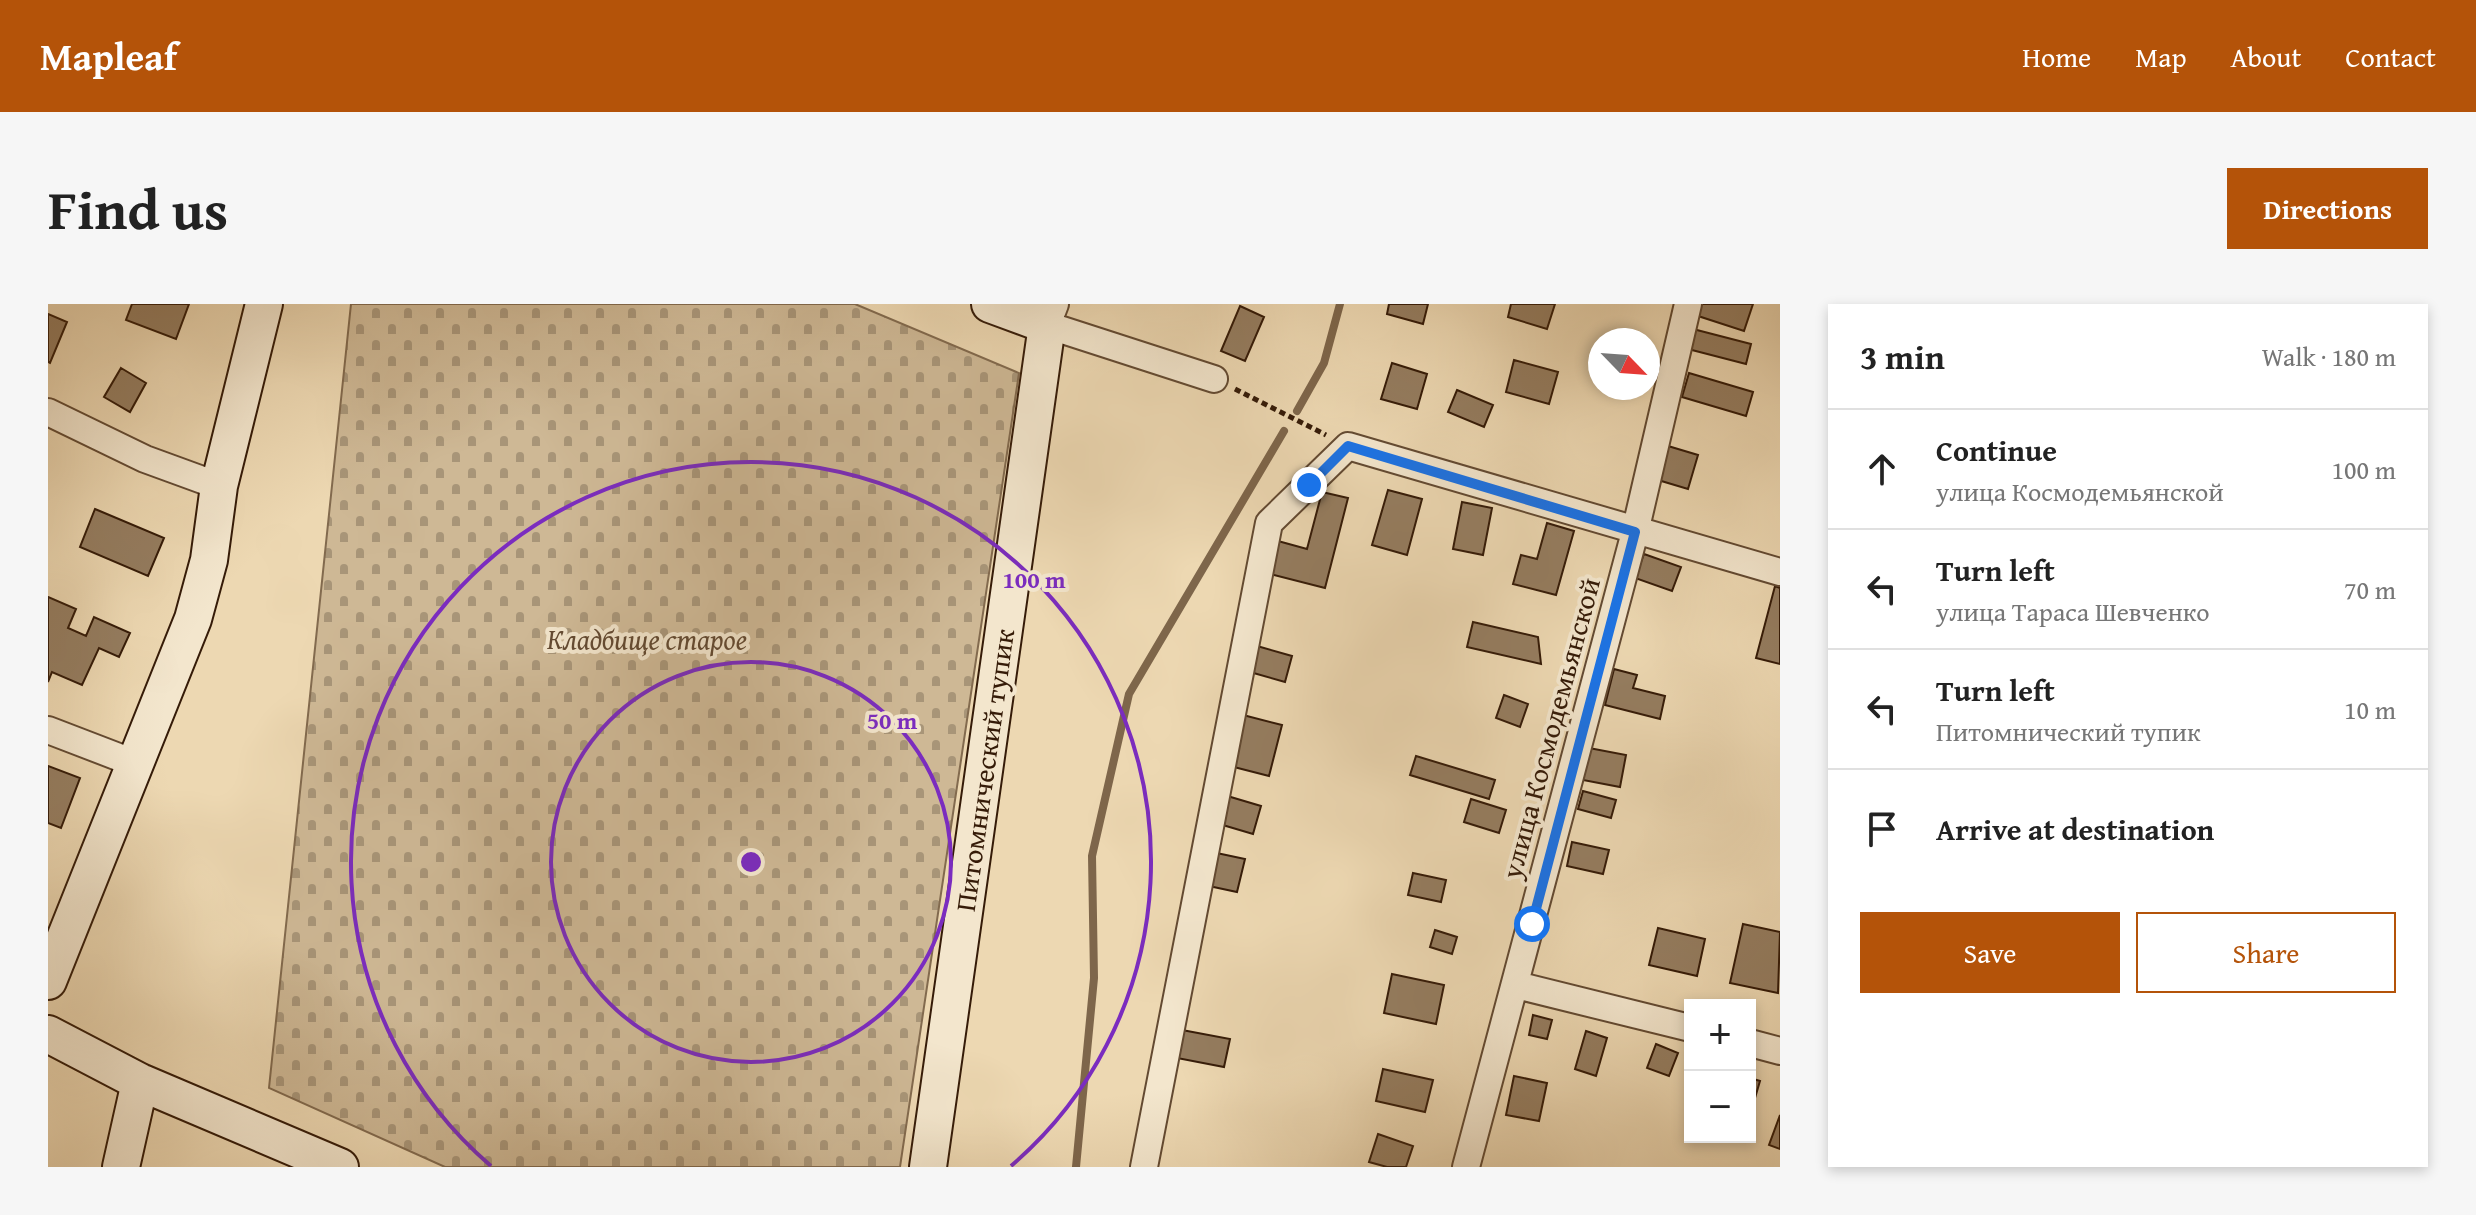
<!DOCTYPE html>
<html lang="en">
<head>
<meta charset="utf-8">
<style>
  body { margin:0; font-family:"Gentium Book Plus",serif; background:#f6f6f6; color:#222 }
  .controls { position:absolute; right:24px; bottom:24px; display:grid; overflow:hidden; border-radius:0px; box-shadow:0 4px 12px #0003 }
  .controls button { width:72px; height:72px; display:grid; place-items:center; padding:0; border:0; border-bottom:2px solid #e0e0e0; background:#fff; color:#222; font:40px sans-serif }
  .compass { position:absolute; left:1540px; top:24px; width:72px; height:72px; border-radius:50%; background:#fff; box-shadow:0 4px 12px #0003; rotate:115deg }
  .stop { position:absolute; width:24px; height:24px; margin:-18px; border:6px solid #1a73e8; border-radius:50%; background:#fff }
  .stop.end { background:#1a73e8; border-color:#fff; box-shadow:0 2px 8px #0008 }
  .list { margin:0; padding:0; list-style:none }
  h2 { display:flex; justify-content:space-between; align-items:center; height:104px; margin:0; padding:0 32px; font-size:34px }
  h2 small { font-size:26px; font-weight:400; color:#767676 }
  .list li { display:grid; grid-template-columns:52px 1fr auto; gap:24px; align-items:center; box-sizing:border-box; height:120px; padding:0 32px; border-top:2px solid #e0e0e0 }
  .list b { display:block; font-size:30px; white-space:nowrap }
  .list p { margin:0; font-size:26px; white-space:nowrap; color:#767676 }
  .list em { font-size:26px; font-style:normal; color:#767676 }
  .actions { display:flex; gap:16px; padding:24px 32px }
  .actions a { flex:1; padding:18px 0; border:2px solid #b45309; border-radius:0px; text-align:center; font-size:28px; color:#b45309 }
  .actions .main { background:#b45309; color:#fff }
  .icon { flex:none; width:44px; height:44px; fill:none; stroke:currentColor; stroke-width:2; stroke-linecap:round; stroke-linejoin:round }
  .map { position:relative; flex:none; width:1732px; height:863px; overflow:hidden; border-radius:0px }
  header { display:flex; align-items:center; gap:48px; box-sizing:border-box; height:112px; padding:0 40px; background:#b45309; color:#fff }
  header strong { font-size:38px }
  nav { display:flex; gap:44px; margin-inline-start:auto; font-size:28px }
  .intro { display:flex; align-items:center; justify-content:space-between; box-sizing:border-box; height:192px; padding:0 48px }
  h1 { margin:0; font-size:56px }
  .button { padding:20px 36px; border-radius:0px; background:#b45309; color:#fff; font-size:28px; font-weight:700 }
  main { display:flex; gap:48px; padding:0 48px }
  aside { flex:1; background:#fff; border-radius:0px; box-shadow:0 4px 12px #0003 }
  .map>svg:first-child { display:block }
  .cemetery { fill:url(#cemetery-stones); stroke:#826a4e; stroke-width:2 }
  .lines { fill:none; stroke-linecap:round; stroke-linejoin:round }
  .stream { stroke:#7e664b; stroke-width:8 }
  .building { fill:#957d60; stroke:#351b08; stroke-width:2 }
  .street-casing { stroke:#634a32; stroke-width:30 }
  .secondary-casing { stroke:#351b08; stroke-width:40 }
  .path { stroke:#351b08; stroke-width:5; stroke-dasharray:6 4; stroke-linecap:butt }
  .street { stroke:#f3e6cd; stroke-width:26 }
  .secondary { stroke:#f3e6cd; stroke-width:36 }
  .route { stroke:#1a73e8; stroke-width:10 }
  .ring { fill:none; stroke:#7b2cbf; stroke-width:4 }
  .labels { text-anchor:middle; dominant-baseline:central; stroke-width:8; stroke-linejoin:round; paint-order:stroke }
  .park-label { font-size:28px; font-style:italic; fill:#634a32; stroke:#f3e6cd }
  .street-label { font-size:28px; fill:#351b08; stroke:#f3e6cd }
  .centre { fill:#7b2cbf; stroke:#f3e6cd; stroke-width:4 }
  .ring-label { font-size:24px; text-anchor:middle; font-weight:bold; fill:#7b2cbf; stroke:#f3e6cd; stroke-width:8; stroke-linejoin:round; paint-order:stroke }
</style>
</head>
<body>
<header>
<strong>Mapleaf</strong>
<nav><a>Home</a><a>Map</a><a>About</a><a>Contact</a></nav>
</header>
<div class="intro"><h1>Find us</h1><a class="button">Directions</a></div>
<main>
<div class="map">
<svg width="1732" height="863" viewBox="0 0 1732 863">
  <defs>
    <pattern id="cemetery-stones" width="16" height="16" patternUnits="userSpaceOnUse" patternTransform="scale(2)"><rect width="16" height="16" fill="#ceb895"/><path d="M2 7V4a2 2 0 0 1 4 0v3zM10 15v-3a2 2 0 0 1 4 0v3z" fill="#a89578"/></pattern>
  </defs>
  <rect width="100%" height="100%" fill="#edd8b2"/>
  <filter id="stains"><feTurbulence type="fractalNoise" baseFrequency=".0025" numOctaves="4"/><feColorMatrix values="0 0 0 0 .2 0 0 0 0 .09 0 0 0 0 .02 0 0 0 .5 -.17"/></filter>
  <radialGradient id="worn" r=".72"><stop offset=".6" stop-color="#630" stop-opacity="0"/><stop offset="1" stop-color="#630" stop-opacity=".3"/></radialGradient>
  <path class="cemetery" d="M303 0H807L971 69 852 863H397L221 784Z"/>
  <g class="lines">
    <path class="stream" d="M1249 107 1276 59 1292 0
      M1028 863 1046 674 1044 552 1081 390 1236 127"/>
  </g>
  <path class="building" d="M84 0H141L128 35 78 16Z
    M1341 0H1380L1375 20 1339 10Z
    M1463 0H1507L1499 25 1460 13Z
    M1650 0H1705L1696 27 1647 11Z
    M1192 2 1216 13 1197 57 1173 47Z
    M0 10 19 18 2 59 0 58Z
    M1645 25 1703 40 1698 60 1640 45Z
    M1466 56 1510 68 1501 100 1458 88Z
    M1344 59 1379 70 1369 105 1333 95Z
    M73 64 98 79 82 108 56 93Z
    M1641 69 1705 88 1698 112 1634 93Z
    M1409 86 1445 101 1436 123 1400 108Z
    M1620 142 1650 151 1640 185 1610 176Z
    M1340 186 1374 195 1359 251 1324 241Z
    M1274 188 1300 194 1277 284 1222 270 1230 237 1259 245Z
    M1414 198 1444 204 1435 251 1405 245Z
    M47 205 116 234 100 272 32 243Z
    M1499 219 1526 227 1508 291 1465 280 1473 251 1489 255Z
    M1596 250 1633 263 1624 287 1587 274Z
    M1727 282 1732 284V360L1708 354Z
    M0 293 28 305 20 324 38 332 46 313 82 329 71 353 51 344 34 381 4 368 0 378Z
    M1425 318 1490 333 1493 360 1419 343Z
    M1209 342 1244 352 1237 378 1202 368Z
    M1566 365 1589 371 1585 384 1617 392 1612 415 1557 401Z
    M1456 391 1480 400 1472 423 1448 414Z
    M1195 411 1234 421 1221 472 1182 462Z
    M1541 444 1578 451 1572 483 1535 476Z
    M1368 452 1447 476 1441 495 1362 471Z
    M0 462 32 474 13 524 0 519Z
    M1535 487 1568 496 1563 514 1530 505Z
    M1176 491 1213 502 1205 530 1168 519Z
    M1423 495 1458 506 1451 529 1416 518Z
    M1524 538 1561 546 1555 570 1519 562Z
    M1164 548 1197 555 1189 588 1156 581Z
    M1365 569 1398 576 1393 598 1360 591Z
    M1695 620 1732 628 1730 689 1682 679Z
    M1610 624 1657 635 1649 672 1601 661Z
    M1387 626 1409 633 1404 650 1382 643Z
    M1344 670 1396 681 1388 720 1336 709Z
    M1485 711 1504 716 1499 735 1481 731Z
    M1134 726 1182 735 1176 763 1129 754Z
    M1538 727 1559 734 1548 772 1527 765Z
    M1608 740 1630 749 1621 772 1599 764Z
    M1335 765 1385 776 1377 808 1328 797Z
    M1466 772 1499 779 1491 817 1458 811Z
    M1702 774 1712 777 1702 811Z
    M1732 811V845L1721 841Z
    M1330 830 1365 842 1358 863H1339L1321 858Z"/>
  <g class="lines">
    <g class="street-casing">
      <path id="street" d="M1007 0 999 21 1166 75
        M0 108 97 155 171 182
        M0 426 86 459
        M1468 681 1642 724
        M1702 739 1732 747
        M1096 863 1221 219 1300 142 1732 268
        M1418 863 1587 228 1640 0"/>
    </g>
    <g class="secondary-casing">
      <path id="secondary" d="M0 677 145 315 161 256 171 182 216 0
        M0 730 92 778 292 863
        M73 863 92 778
        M880 863 999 21 942 0"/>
    </g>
    <path class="path" d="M1187 85 1278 131"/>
    <use href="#street" class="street"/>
    <use href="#secondary" class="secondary"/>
  </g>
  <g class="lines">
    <path class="route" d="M1261 181 1300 142 1587 228 1484 620"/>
  </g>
  <g class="ring">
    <circle cx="703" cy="558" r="200"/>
    <path d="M443 862A400 400 0 1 1 963 862"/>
  </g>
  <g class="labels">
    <g class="park-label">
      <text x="599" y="334">Кладбище старое</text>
    </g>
    <g class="street-label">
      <text transform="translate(1502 424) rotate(-75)">улица Космодемьянской</text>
      <text transform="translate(936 466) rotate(-82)">Питомнический тупик</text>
    </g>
  </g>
  <circle cx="703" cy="558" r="12" class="centre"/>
  <g class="ring-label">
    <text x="986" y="284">100 m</text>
    <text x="844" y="425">50 m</text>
  </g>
  <rect width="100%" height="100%" filter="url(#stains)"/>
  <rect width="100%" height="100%" fill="url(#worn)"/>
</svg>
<div class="controls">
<button>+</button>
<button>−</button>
</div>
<svg class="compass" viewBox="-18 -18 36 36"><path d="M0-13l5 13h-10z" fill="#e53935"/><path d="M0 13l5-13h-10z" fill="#767676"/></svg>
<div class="stop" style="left:1484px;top:620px"></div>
<div class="stop end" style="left:1261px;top:181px"></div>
</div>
<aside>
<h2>3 min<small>Walk · 180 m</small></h2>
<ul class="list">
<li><svg class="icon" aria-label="ahead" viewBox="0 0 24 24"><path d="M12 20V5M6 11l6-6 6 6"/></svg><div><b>Continue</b><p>улица Космодемьянской</p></div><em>100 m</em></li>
<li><svg class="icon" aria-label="left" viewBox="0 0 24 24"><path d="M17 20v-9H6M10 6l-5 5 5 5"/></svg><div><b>Turn left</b><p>улица Тараса Шевченко</p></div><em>70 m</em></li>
<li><svg class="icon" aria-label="left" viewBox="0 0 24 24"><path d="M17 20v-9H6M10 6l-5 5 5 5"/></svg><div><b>Turn left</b><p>Питомнический тупик</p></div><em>10 m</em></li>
<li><svg class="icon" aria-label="arrive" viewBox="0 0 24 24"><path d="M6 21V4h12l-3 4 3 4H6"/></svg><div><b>Arrive at destination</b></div></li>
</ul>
<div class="actions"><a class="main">Save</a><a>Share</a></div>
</aside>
</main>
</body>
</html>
